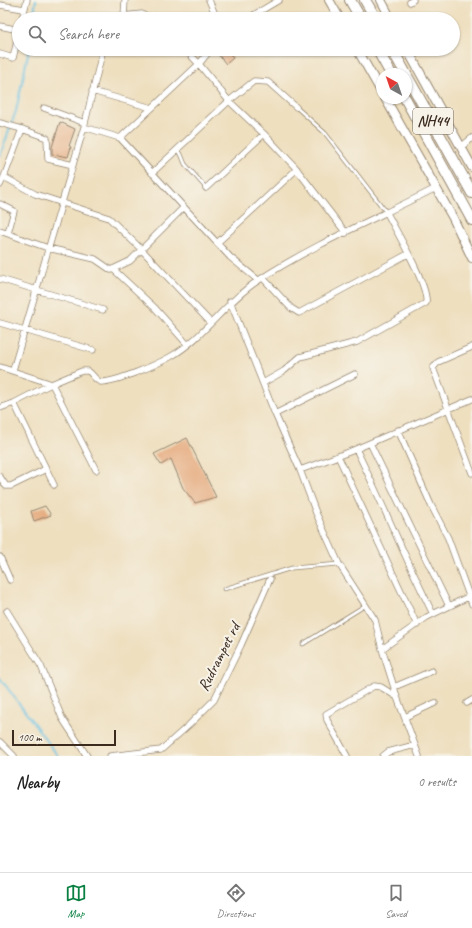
<!DOCTYPE html>
<html lang="en">
<head>
<meta charset="utf-8">
<style>
  body { margin:0; font-family:Caveat,sans-serif; background:#f6f6f6; color:#222 }
  .compass { position:absolute; left:376px; top:68px; width:36px; height:36px; border-radius:50%; background:#fff; box-shadow:0 1px 3px #0004; rotate:320deg }
  .scale { position:absolute; left:12px; bottom:10px; width:104px; box-sizing:border-box; padding-left:4px; border:2px solid #3b2a1e; border-top:0; font-size:11px; line-height:14px; white-space:nowrap; color:#3b2a1e; -webkit-text-stroke:3px #f7f3e8; paint-order:stroke }
  .list { margin:0; padding:0; list-style:none }
  h2 { display:flex; justify-content:space-between; align-items:center; height:52px; margin:0; padding:0 16px; font-size:17px }
  h2 small { font-size:13px; font-weight:400; color:#767676 }
  .icon { flex:none; width:22px; height:22px; fill:none; stroke:currentColor; stroke-width:2; stroke-linecap:round; stroke-linejoin:round }
  .map { position:relative; flex:none; width:472px; height:756px; overflow:hidden }
  .search { position:absolute; background:#fff; box-shadow:0 1px 3px #0004; left:12px; right:12px; top:12px; height:44px; display:flex; align-items:center; gap:10px; box-sizing:border-box; padding:0 14px; border-radius:22px; color:#767676; font-size:15px }
  .sheet { height:116px; background:#fff }
  nav { display:flex; justify-content:space-around; align-items:center; box-sizing:border-box; height:56px; border-top:1px solid #e0e0e0; background:#fff; font-size:11px; color:#767676 }
  nav a { display:grid; justify-items:center; gap:2px }
  nav .on { color:#0b8043 }
  .map>svg:first-child { display:block }
  .lines { fill:none; stroke-linecap:round; stroke-linejoin:round }
  .stream { stroke:#66c2e4; stroke-width:2 }
  .building { fill:#e6ad82 }
  .lane-casing { stroke:#94846e; stroke-width:4.5 }
  .street-casing { stroke:#94846e; stroke-width:7 }
  .secondary-casing { stroke:#94846e; stroke-width:10 }
  .highway-casing { stroke:#94846e; stroke-width:12 }
  .lane { stroke:#fff; stroke-width:3 }
  .street { stroke:#fff; stroke-width:5.5 }
  .secondary { stroke:#fff; stroke-width:8 }
  .highway { stroke:#fff; stroke-width:10 }
  .labels { text-anchor:middle; dominant-baseline:central; stroke-width:4; stroke-linejoin:round; paint-order:stroke }
  .shield { fill:#f7f3e8; stroke:#73665b; stroke-width:1 }
  .shield-label { font-size:15px; font-weight:bold; fill:#3b2a1e }
  .street-label { font-size:16px; fill:#3b2a1e; stroke:#f7f3e8 }
</style>
</head>
<body>
<div class="map">
<svg width="472" height="756" viewBox="0 0 472 756">
  <rect width="100%" height="100%" fill="#f7f3e8"/>
  <filter id="ink" filterUnits="userSpaceOnUse"><feTurbulence type="fractalNoise" baseFrequency=".025" numOctaves="2"/><feDisplacementMap in="SourceGraphic" scale="8" xChannelSelector="R" yChannelSelector="G"/><feConvolveMatrix kernelMatrix="1 2 1 2 8 2 1 2 1" color-interpolation-filters="sRGB"/></filter>
  <filter id="wash" filterUnits="userSpaceOnUse"><feTurbulence type="fractalNoise" baseFrequency=".012" numOctaves="4" result="noise"/><feDisplacementMap in="SourceGraphic" scale="16" xChannelSelector="R" yChannelSelector="G"/><feGaussianBlur stdDeviation="0.9" result="paint"/><feColorMatrix in="noise" values="0 0 0 0 0 0 0 0 0 0 0 0 0 0 0 0 0 1.4 0 .05"/><feComposite in="paint" operator="in"/></filter>
  <g filter="url(#wash)">
    <rect width="100%" height="100%" fill="#eedfbf"/>
    <g class="lines">
      <path class="stream" d="M33 19 36 0
        M0 156 16 111 29 49
        M0 678 58 756"/>
    </g>
    <g id="blocks">
      <path class="building" d="M222 49H227L233 58 226 64 217 53Z
        M60 122 75 129 69 146 71 147 68 157 52 154V147Z
        M187 438 216 497 195 503 183 488 171 459 161 465 154 454Z
        M45 506 51 515 34 521 31 511Z"/>
    </g>
  </g>
  <g filter="url(#ink)">
    <use href="#blocks" fill-opacity="0" stroke="#94846e" stroke-width="1"/>
    <g class="lines">
      <g class="lane-casing">
        <path id="lane" d="M296 107 325 133 387 213
          M177 149 181 154 185 164 206 188
          M224 589 292 568 339 564
          M303 644 366 605"/>
      </g>
      <g class="street-casing">
        <path id="street" d="M209 0 217 19
          M410 2 413 0
          M0 5 24 9
          M124 16 125 0
          M22 19 27 0
          M112 19V17L142 14 149 19
          M247 19 279 0
          M0 26 19 30
          M185 49 199 64 211 49
          M0 54 13 58 19 33
          M92 91 152 108
          M44 108 85 123
          M0 123 22 129
          M84 127 120 138
          M461 147 472 138
          M152 173 229 101 254 81 268 82 296 107
          M4 177 22 129 47 138 48 159 73 165
          M0 185 4 177 35 194 109 218 142 250 211 323
          M206 188 264 134
          M0 204 14 211 8 233
          M0 231 48 248 95 259 111 270 130 261 183 208
          M217 243 297 169
          M113 269 155 308 187 344
          M263 278 291 308 299 313 408 254
          M0 279 103 310
          M258 280 230 257 120 138 199 64 229 101 264 134 295 167 346 233
          M230 301 275 414 300 470
          M0 323 93 350
          M472 347 438 362 433 368 472 473
          M0 367 52 384 96 470
          M13 370 84 127 103 49
          M263 383 284 371 300 357 357 342 426 303C429 286 396 231 387 213
          M14 403 54 485
          M0 408 14 403 49 385 82 371H88C93 374 95 381 101 382 116 382 156 365 170 357 204 338 225 302 259 280 314 244 377 218 436 188
          M275 414 355 374
          M398 430 431 505 448 538 472 604
          M370 443 449 606
          M356 449C383 504 406 560 433 614
          M338 456 417 625
          M0 477 6 486H11L46 469
          M0 557 10 580
          M7 611 41 666 62 718 87 756
          M382 649 375 620 339 564 316 513 300 470 349 452 472 399
          M394 687 432 671
          M467 703 472 700
          M405 717 435 703
          M0 742 14 756
          M110 756 161 750 189 725 214 700 241 645 270 579
          M347 756 327 720 326 714 374 686 381 687 397 697
          M383 756 388 752 415 745
          M419 756 397 697 382 649 427 617 472 595"/>
      </g>
      <g class="secondary-casing">
        <path id="secondary" d="M329 0 340 19
          M381 0 391 19
          M357 49 382 93
          M407 49 472 167
          M385 98 453 218 472 258"/>
      </g>
      <g class="highway-casing">
        <path id="highway" d="M350 0 361 19
          M365 0 376 19
          M377 49 391 74
          M392 49 472 193
          M405 98 472 220"/>
      </g>
      <use href="#lane" class="lane"/>
      <use href="#street" class="street"/>
      <use href="#secondary" class="secondary"/>
      <use href="#highway" class="highway"/>
    </g>
  </g>
  <g class="labels">
    <rect class="shield" x="413" y="108" width="40" height="26" rx="3"/>
    <g class="shield-label">
      <text x="433" y="121">NH44</text>
    </g>
    <g class="street-label">
      <text transform="translate(219 657) rotate(-63)">Rudrampet rd</text>
    </g>
  </g>
</svg>
<svg class="compass" viewBox="-18 -18 36 36"><path d="M0-13l5 13h-10z" fill="#e53935"/><path d="M0 13l5-13h-10z" fill="#767676"/></svg>
<div class="scale">100 m</div>
<div class="search"><svg class="icon" aria-label="search" viewBox="0 0 24 24"><circle cx="10" cy="10" r="6"/><path d="M15 15l6 6"/></svg>Search here</div>
</div>
<section class="sheet">
<h2>Nearby<small>0 results</small></h2>
<ul class="list">
</ul>
</section>
<nav>
<a class="on"><svg class="icon" aria-label="map" viewBox="0 0 24 24"><path d="M3 6l6-2 6 2 6-2v14l-6 2-6-2-6 2zM9 4v14M15 6v14"/></svg>Map</a>
<a><svg class="icon" aria-label="directions" viewBox="0 0 24 24"><path d="M12 3l9 9-9 9-9-9zM9 14v-3h6M13 9l2 2-2 2"/></svg>Directions</a>
<a><svg class="icon" aria-label="saved" viewBox="0 0 24 24"><path d="M7 4h10v16l-5-4-5 4z"/></svg>Saved</a>
</nav>
</body>
</html>
